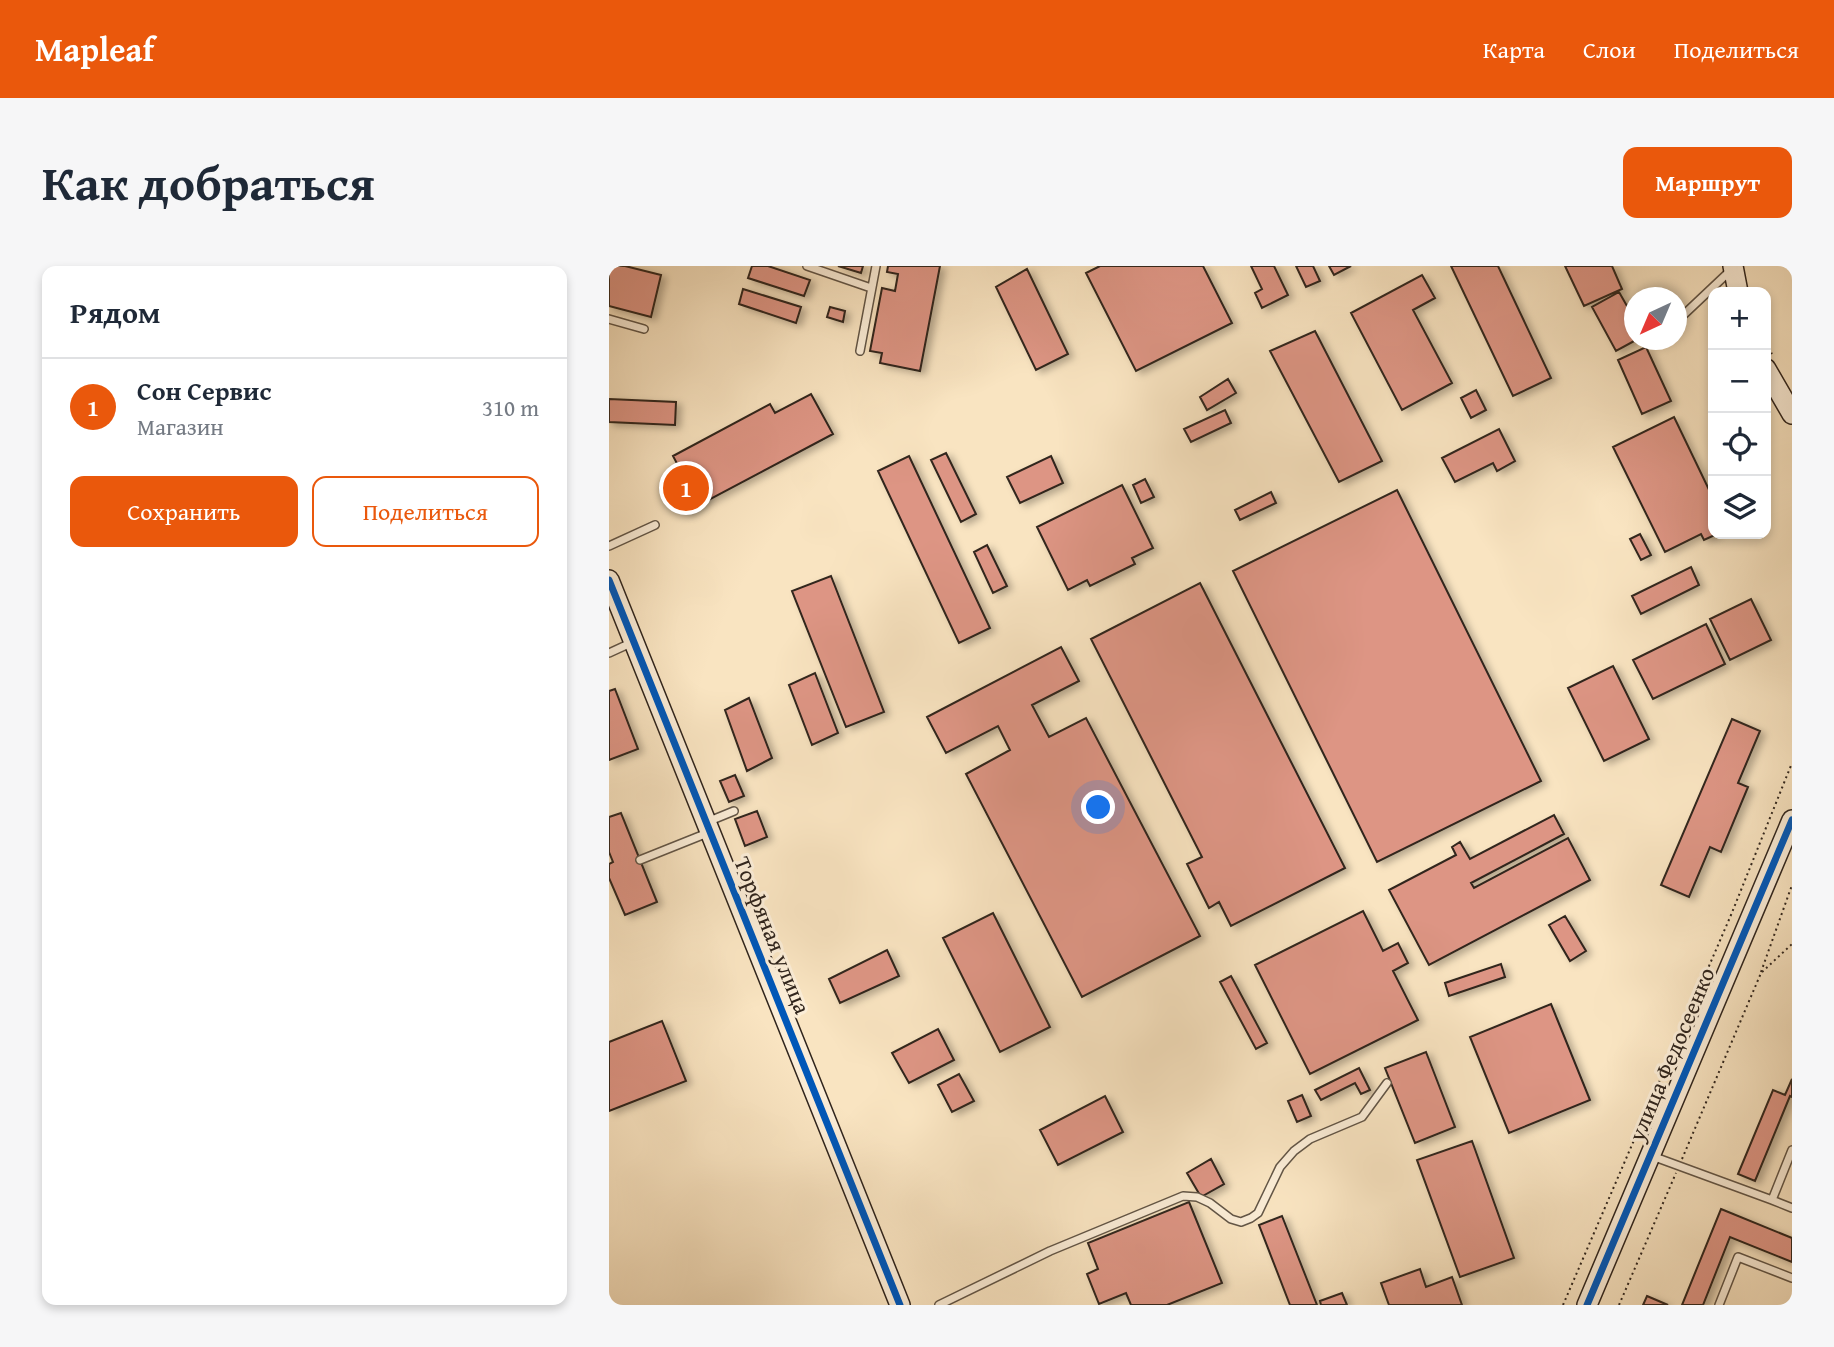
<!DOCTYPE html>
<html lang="ru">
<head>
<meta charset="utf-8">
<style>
  body { margin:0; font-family:"Gentium Book Plus",serif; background:#f6f6f7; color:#1f2937 }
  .controls { position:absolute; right:21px; top:21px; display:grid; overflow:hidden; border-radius:14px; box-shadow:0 4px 10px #0003 }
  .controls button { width:63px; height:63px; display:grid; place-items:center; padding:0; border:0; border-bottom:2px solid #e0e1e3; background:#fff; color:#1f2937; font:35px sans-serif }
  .compass { position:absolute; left:1015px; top:21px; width:63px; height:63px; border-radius:50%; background:#fff; box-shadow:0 4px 10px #0003; rotate:224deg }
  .you { position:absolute; left:490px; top:542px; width:24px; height:24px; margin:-18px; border:5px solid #fff; border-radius:50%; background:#1a73e8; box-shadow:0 0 0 10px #1a73e833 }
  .badge { display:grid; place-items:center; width:46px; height:46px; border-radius:50%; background:#ea580c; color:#fff; font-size:23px; font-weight:700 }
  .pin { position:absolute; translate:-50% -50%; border:4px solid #fff; box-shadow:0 2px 7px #0006 }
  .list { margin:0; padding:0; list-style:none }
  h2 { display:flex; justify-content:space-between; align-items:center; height:91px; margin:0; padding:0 28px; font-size:30px }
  h2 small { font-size:23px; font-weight:400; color:#747a83 }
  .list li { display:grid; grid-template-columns:46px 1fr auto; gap:21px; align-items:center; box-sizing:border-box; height:98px; padding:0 28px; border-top:2px solid #e0e1e3 }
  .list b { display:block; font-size:26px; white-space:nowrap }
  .list p { margin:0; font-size:23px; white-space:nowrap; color:#747a83 }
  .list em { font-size:23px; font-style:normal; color:#747a83 }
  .actions { display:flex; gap:14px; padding:21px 28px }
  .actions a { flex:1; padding:16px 0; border:2px solid #ea580c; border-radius:14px; text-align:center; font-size:24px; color:#ea580c }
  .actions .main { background:#ea580c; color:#fff }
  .icon { flex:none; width:38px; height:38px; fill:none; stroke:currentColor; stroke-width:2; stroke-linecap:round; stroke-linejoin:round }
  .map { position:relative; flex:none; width:1183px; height:1039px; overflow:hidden; border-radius:14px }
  header { display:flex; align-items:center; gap:42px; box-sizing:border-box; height:98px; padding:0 35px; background:#ea580c; color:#fff }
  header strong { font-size:33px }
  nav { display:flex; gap:38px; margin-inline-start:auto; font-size:24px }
  .intro { display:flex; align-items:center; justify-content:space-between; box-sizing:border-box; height:168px; padding:0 42px }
  h1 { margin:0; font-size:49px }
  .button { padding:18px 32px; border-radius:14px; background:#ea580c; color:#fff; font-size:24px; font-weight:700 }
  main { display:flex; gap:42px; padding:0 42px }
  aside { flex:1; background:#fff; border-radius:14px; box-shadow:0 4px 10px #0003 }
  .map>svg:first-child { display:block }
  .building { fill:#dd9584; stroke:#30251d; stroke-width:2; filter:url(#shadow) }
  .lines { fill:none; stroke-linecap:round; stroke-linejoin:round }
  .lane-casing { stroke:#625546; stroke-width:10 }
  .secondary-casing { stroke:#30251d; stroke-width:22 }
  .path { stroke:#30251d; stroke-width:2; stroke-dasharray:2 3.5; stroke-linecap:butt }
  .lane { stroke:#fbedd7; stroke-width:7 }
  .secondary { stroke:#fbedd7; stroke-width:19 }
  .cycleway-casing { stroke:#fbedd7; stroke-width:11 }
  .cycleway { stroke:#0057b8; stroke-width:7 }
  .labels { text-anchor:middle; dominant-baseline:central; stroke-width:6; stroke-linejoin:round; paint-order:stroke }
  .street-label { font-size:23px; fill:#30251d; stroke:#fbedd7 }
</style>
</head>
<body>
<header>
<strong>Mapleaf</strong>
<nav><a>Карта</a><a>Слои</a><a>Поделиться</a></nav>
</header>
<div class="intro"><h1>Как добраться</h1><a class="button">Маршрут</a></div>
<main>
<aside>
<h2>Рядом<small></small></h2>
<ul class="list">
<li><span class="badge">1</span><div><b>Сон Сервис</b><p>Магазин</p></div><em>310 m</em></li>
</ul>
<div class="actions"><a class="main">Сохранить</a><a>Поделиться</a></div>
</aside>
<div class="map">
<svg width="1183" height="1039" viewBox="0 0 1183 1039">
  <defs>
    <filter id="shadow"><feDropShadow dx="5" dy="3" stdDeviation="3.5" flood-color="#0004"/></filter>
  </defs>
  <rect width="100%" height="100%" fill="#f9e4c1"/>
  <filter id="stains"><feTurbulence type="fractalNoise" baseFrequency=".00286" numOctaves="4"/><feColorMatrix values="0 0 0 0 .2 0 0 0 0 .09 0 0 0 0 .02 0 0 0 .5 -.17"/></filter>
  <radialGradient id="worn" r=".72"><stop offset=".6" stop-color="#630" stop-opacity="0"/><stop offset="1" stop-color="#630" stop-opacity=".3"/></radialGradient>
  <path class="building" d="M0 0H16L52 9 42 51 0 40Z
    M143 0H159L201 14 195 30 139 12Z
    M229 0H254L252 7Z
    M279 0H331L311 105 271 97 273 87 261 85 273 22 286 25 289 8 278 6Z
    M491 0H594L623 57 527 105 477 7Z
    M642 0H665L679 29 653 42 646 27 653 23Z
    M687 0H704L711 15 697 21Z
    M720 0H742L725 9Z
    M842 0H889L942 112 904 130Z
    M956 0H1003L1013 23 975 40Z
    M418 3 459 88 427 104 387 21Z
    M813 9 826 32 804 44 843 117 793 144 742 47Z
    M134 23 192 41 187 57 130 38Z
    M1010 26 1026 54V74H1027L1007 85 983 41Z
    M221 41 236 45 234 56 218 51Z
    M706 65 773 195 730 216 661 85Z
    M1037 81 1062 135 1033 148 1009 94Z
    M619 113 627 127 598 144 591 131Z
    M867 124 877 144 862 152 852 132Z
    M202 128 224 168 77 246 60 214 73 207 64 190 161 138 166 147Z
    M0 133 67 136 66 159 0 156Z
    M616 144 622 157 582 176 575 163Z
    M1065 151 1104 232V268H1108L1095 274 1092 268 1056 286 1004 181Z
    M890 163 906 195 888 205 884 197 846 216 833 192Z
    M337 187 367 248 352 256 322 194Z
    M300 190 381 362 350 377 269 205Z
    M442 190 454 217 411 237 398 211Z
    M536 213 545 231 532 237 524 219Z
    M513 219 544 282 523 292 526 298 481 320 478 314 459 324 428 261Z
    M788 224 932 515 768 596 624 305Z
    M662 226 667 237 631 254 626 244Z
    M1031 268 1042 289 1032 294 1021 273Z
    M378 279 398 320 384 327 365 286Z
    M1082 301 1090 319 1032 348 1023 330Z
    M222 310 275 446 237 461 183 325Z
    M591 317 736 602 622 660 610 636 600 642 578 598 593 591 482 373Z
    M1142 333 1162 374 1121 394 1101 353Z
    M1097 358 1116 398 1044 433 1024 394Z
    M452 381 470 415 423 439 440 471 477 452 591 670 473 731 357 508 401 484 389 460 337 487 318 451Z
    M1004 400 1040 473 995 495 959 422Z
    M206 407 229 467 203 479 180 419Z
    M6 423 29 483 0 494V425Z
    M140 432 163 492 138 505 116 444Z
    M1123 453 1151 465 1129 517 1139 521 1112 586 1101 581 1080 631 1052 619Z
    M126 509 135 530 120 536 111 515Z
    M148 545 158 571 136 580 126 553Z
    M12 547 48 636 16 649 0 612V598L4 596 0 586V551Z
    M945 549 955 568 862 617 865 622 959 572 981 614 820 699 780 624 847 589 843 581 851 576 861 593Z
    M754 645 774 685 789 677 799 697 784 705 809 754 701 808 646 699Z
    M384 647 441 761 391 786 334 672Z
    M956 650 977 685 961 695 940 659Z
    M278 684 290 710 231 737 220 713Z
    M892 698 896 711 840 730 836 717Z
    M622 710 658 777 647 783 611 716Z
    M942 738 981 834 900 867 861 771Z
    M53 755 77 815 0 845V776Z
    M329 763 345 794 300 817 283 787Z
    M817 786 846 861 806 877 776 802Z
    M750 802 761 824 752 828 746 817 712 834 706 824Z
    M350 808 365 835 343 846 329 819Z
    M1183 813V831L1181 830 1146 915 1129 908 1164 824 1176 829Z
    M693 829 702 850 688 856 679 835Z
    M496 830 514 866 449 899 431 864Z
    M863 875 905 992 851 1011 808 894Z
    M602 893 615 918 592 931 578 907Z
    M580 936 613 1017 558 1039H522L517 1027 490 1038 478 1008 489 1003 479 977Z
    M1112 943 1183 972V996L1121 971 1094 1039H1073Z
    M673 950 708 1039H681L650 959Z
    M811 1003 817 1021 843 1011 853 1039H780L772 1017Z
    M733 1027 738 1039H712L711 1035Z
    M1038 1030 1059 1039H1034Z"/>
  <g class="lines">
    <g class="lane-casing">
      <path id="lane" d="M198 0 262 22
        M0 53 35 63
        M1068 55 1121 5
        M251 85 267 0
        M0 280 46 259
        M0 387 24 376
        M98 556 125 545
        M31 594 101 566
        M1043 890 1163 934 1183 884
        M1163 934 1183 942
        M330 1039 441 985 574 930 588 931 601 937 622 953 632 956 642 952 649 947 671 901 685 885 701 873 753 851 778 817
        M1110 1039 1129 991 1183 1012"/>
    </g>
    <g class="secondary-casing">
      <path id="secondary" d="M1124 0 1129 26
        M1157 103 1183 148
        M0 314 291 1039
        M978 1039 1183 554"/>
    </g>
    <path class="path" d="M1157 77 1163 88
      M1152 706 1183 619
      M1073 893 1152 707 1183 678
      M954 1039 1122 649 1183 497
      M1010 1039 1067 907"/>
    <use href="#lane" class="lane"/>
    <use href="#secondary" class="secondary"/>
    <g class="cycleway-casing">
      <path id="cycleway" d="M0 314 291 1039
        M978 1039 1183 554"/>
    </g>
    <use href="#cycleway" class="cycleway"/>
  </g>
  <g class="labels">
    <g class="street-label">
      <text transform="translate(164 669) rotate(68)">Торфяная улица</text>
      <text transform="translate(1062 788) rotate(-67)">улица Федосеенко</text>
    </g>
  </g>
  <rect width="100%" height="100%" filter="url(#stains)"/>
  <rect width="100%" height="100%" fill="url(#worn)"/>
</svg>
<div class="controls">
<button>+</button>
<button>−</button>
<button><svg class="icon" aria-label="locate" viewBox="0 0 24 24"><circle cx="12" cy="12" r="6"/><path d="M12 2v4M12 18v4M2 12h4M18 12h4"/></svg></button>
<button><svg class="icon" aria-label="layers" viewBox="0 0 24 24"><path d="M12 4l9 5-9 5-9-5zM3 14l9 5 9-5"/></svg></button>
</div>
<svg class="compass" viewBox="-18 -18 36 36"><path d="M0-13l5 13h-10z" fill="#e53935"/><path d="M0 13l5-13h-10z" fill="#747a83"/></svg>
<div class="you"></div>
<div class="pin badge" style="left:77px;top:222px">1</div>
</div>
</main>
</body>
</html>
